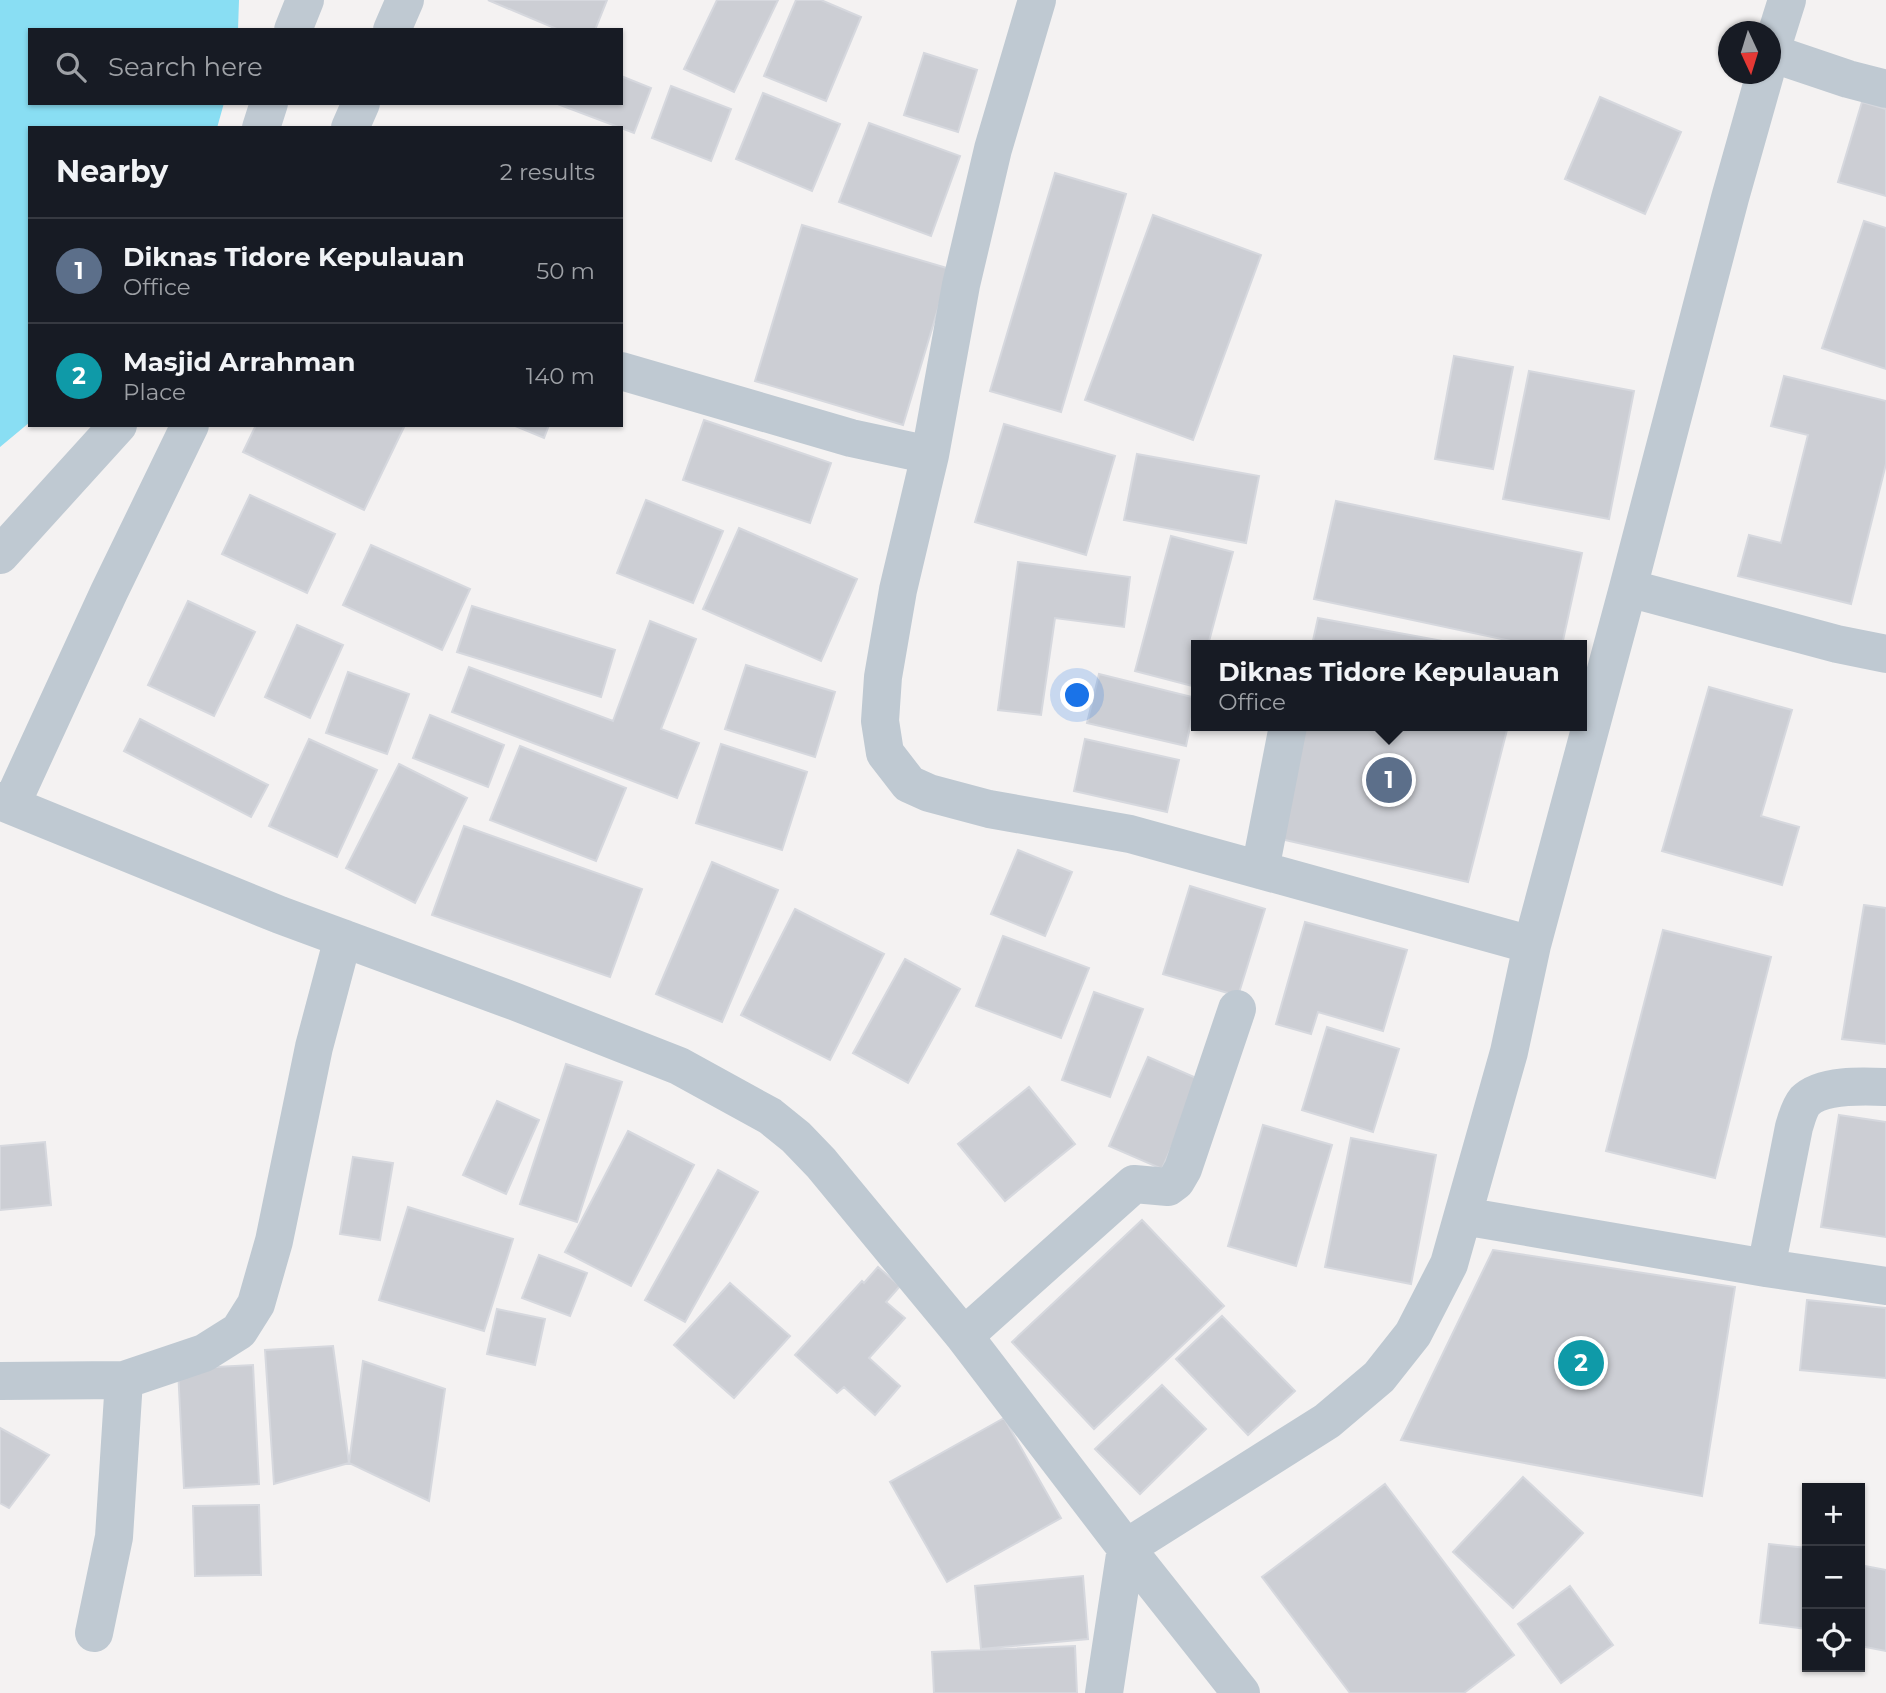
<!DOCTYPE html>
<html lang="en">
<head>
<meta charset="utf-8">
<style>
  body { margin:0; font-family:Montserrat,sans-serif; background:#20242c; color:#f1f3f6 }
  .controls { position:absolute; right:21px; bottom:21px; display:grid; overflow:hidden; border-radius:0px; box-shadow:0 2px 5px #0004 }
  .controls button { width:63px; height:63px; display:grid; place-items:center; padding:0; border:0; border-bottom:2px solid #363941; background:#171b24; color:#f1f3f6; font:35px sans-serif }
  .compass { position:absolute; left:1718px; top:21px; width:63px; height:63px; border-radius:50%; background:#171b24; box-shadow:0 2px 5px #0004; rotate:176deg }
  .you { position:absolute; left:1078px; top:696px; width:24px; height:24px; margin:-18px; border:5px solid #fff; border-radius:50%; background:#1a73e8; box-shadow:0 0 0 10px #1a73e833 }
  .badge { display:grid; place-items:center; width:46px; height:46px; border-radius:50%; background:#0c74f4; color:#fff; font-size:23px; font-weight:700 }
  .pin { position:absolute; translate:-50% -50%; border:4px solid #fff; box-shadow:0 2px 7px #0006 }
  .popup { position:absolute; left:1191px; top:640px; width:396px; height:91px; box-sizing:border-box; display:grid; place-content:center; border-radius:0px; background:#171b24; filter:drop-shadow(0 2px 5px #0005); font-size:23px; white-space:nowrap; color:#9ea1a6 }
  .popup b { font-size:26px; color:#f1f3f6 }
  .popup::after { content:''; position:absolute; left:50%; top:100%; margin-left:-14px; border:14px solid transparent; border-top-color:#171b24 }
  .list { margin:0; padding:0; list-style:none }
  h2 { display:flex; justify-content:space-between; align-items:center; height:91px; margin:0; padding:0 28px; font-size:30px }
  h2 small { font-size:23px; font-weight:400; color:#9ea1a6 }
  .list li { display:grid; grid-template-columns:46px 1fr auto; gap:21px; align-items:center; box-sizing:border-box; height:105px; padding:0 28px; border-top:2px solid #363941 }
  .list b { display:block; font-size:26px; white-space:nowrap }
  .list p { margin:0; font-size:23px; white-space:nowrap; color:#9ea1a6 }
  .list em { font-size:23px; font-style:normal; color:#9ea1a6 }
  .icon { flex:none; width:38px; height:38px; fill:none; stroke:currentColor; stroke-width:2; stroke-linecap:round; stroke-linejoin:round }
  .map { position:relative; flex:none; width:1886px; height:1693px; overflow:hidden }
  .search { position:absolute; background:#171b24; box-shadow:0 2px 5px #0004; left:28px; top:28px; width:595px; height:77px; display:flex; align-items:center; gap:18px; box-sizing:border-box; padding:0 24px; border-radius:0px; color:#9ea1a6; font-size:26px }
  .panel { position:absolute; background:#171b24; box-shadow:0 2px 5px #0004; left:28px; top:126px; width:595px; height:301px; border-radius:0px }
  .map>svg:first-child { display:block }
  .water { fill:#89def3 }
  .building { fill:#ccced4; stroke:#d6d8de; stroke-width:2 }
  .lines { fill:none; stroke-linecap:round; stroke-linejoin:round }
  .minor { stroke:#bfc9d2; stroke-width:38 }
</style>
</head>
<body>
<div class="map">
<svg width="1886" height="1693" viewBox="0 0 1886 1693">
  <rect width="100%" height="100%" fill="#f4f2f2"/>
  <path class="water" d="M0 0H239L238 30H30V103H224L217 128H30V422L0 447Z"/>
  <path class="building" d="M488 0H607L595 30H559Z
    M717 0H778L734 92 684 69Z
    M796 0H821L861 17 826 101 764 76Z
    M924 53 977 70 958 132 904 115Z
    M621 76 651 88 634 133 555 103H621Z
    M671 86 731 109 711 161 652 138Z
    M763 93 840 124 812 191 736 159Z
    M1600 97 1681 132 1645 214 1565 179Z
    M1862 102 1886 109V196L1838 182Z
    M869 123 960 156 931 236 839 202Z
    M1055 173 1126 194 1061 412 990 391Z
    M1153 215 1261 255 1193 440 1085 400Z
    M1864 221 1886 228V369L1822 348Z
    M802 225 950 269 903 425 755 381Z
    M1454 356 1513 367 1493 469 1435 459Z
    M1529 371 1634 391 1609 519 1503 499Z
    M1784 376 1886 401V464L1851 604 1738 576 1749 535 1781 543 1808 435 1771 426Z
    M704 420 831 463 810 523 683 480Z
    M1004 424 1115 456 1086 555 975 522Z
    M256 425H405L364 510 243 452Z
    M513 425H549L544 438Z
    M1137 454 1259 476 1246 543 1124 520Z
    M250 495 335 534 307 593 222 554Z
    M646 500 723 531 693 603 617 573Z
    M1336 501 1582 553 1562 645H1530L1314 599Z
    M739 528 857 579 821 661 703 609Z
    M1171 536 1233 552 1208 645H1196V687L1135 671Z
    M371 545 470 589 442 650 343 605Z
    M1018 562 1130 577 1124 627 1055 618 1041 715 998 710Z
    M188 601 255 632 214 716 148 685Z
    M472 606 615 650 601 697 457 652Z
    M1318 618 1464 645H1312Z
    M650 621 696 639 661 729 699 743 677 798 452 712 469 667 613 721Z
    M297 625 343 645 310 718 265 697Z
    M746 665 835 692 815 757 725 729Z
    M348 672 409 694 387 754 326 733Z
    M1099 674 1196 698 1186 746 1087 723Z
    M1709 687 1792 710 1761 816 1799 827 1782 885 1662 851Z
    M430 715 504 745 488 787 413 758Z
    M140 719 268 785 251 817 124 751Z
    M1296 726H1508L1468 882 1272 837Z
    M309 739 377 770 337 857 269 826Z
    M1085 739 1179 760 1167 812 1074 791Z
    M721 744 807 772 782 850 696 823Z
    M520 746 626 788 596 861 490 820Z
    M399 764 467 798 415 903 346 868Z
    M464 826 642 889 610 977 432 915Z
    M1018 850 1072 872 1045 936 991 914Z
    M712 862 778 890 722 1022 656 994Z
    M1190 886 1265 909 1238 996 1163 974Z
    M1864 905 1886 908V1044L1842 1039Z
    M795 909 884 954 830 1060 741 1015Z
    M1305 922 1407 950 1383 1031 1318 1012 1311 1034 1276 1024Z
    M1663 930 1771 957 1715 1178 1606 1151Z
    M1003 936 1089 968 1061 1038 976 1006Z
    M905 959 960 989 908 1083 853 1053Z
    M1094 992 1143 1009 1110 1097 1062 1080Z
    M1327 1027 1399 1049 1373 1132 1302 1110Z
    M1148 1057 1201 1080 1162 1169 1109 1146Z
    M566 1064 622 1082 577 1222 520 1204Z
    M1029 1087 1075 1144 1005 1201 958 1144Z
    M497 1101 539 1120 506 1194 463 1175Z
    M1839 1115 1886 1122V1237L1821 1227Z
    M1263 1125 1332 1145 1296 1266 1228 1246Z
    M628 1131 694 1165 631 1286 565 1252Z
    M1351 1138 1436 1155 1411 1284 1325 1267Z
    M45 1142 51 1205 0 1210V1146Z
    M353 1157 393 1163 380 1240 340 1234Z
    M718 1170 758 1192 685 1322 645 1300Z
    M408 1207 513 1239 484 1331 379 1300Z
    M1142 1220 1224 1306 1094 1429 1012 1342Z
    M1493 1250 1735 1287 1702 1496 1401 1440Z
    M539 1255 587 1273 570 1316 522 1298Z
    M878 1267 900 1286 886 1302 905 1318 869 1358 900 1386 875 1415 844 1387 837 1393 795 1355 862 1281 864 1283Z
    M730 1283 790 1336 734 1398 674 1345Z
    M1807 1300 1886 1308V1378L1800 1370Z
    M497 1309 545 1319 535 1365 487 1354Z
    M1222 1316 1295 1391 1248 1435 1176 1359Z
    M333 1346 349 1463 274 1484 265 1350Z
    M363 1361 445 1389 429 1501 349 1463Z
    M253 1365 259 1484 184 1488 178 1369Z
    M1162 1385 1206 1429 1140 1494 1095 1449Z
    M1004 1418 1061 1518 947 1582 890 1482Z
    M0 1428 49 1455 9 1508 0 1503Z
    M1523 1477 1583 1533 1513 1608 1453 1552Z
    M1385 1484 1514 1655 1464 1693H1350L1262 1577Z
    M259 1505 261 1575 195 1576 193 1506Z
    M1769 1544 1807 1548V1629L1760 1623Z
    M1865 1566 1886 1570V1651L1860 1646V1592Z
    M1083 1576 1088 1639 981 1649 975 1586Z
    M1570 1586 1613 1645 1561 1683 1518 1624Z
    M1075 1646 1077 1693H934L932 1652Z"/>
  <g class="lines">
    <path class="minor" d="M1037 0 993 149 961 285 930 455 898 590 883 677 880 721 885 753 909 784 929 793 989 809 1130 834 1532 945
      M293 30 305 0
      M392 30 405 0
      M1771 53 1848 79 1886 89
      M1770 54 1787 0
      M261 128 269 103
      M350 128 361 103
      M621 371 851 438 930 455
      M0 555 118 425
      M1628 588 1837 644 1886 654
      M0 801 280 915 516 1002 679 1066 770 1116 796 1137 821 1163 964 1336 1126 1548 1241 1693
      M11 805 109 592 190 425
      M1260 870 1288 726
      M1463 1216 1766 1268 1886 1286
      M1766 1268 1794 1127C1797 1118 1799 1108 1805 1101 1822 1084 1863 1086 1886 1087
      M964 1336 1134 1184 1168 1187 1176 1181 1183 1169 1237 1009
      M0 1381 124 1380 204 1353 239 1331 256 1304 274 1241 314 1047 343 938
      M94 1633 114 1537 124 1380
      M1104 1693 1126 1548 1327 1421 1379 1377 1413 1334 1449 1264 1509 1052 1532 945 1628 588 1730 198 1765 74"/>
  </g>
</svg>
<div class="controls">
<button>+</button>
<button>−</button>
<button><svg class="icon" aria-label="locate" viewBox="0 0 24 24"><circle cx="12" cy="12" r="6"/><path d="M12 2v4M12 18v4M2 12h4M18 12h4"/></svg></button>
</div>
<svg class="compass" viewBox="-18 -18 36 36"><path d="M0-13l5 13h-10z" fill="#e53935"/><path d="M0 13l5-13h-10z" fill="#9ea1a6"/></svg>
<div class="you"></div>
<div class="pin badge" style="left:1389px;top:780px;background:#5c6f8a">1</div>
<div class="popup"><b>Diknas Tidore Kepulauan</b>Office</div>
<div class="pin badge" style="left:1581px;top:1363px;background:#0f9aa8">2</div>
<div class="search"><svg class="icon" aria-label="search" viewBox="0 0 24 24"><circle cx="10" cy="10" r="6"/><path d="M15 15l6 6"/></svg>Search here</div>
<section class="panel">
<h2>Nearby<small>2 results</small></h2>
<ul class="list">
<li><span class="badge" style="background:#5c6f8a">1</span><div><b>Diknas Tidore Kepulauan</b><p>Office</p></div><em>50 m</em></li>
<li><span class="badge" style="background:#0f9aa8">2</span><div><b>Masjid Arrahman</b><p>Place</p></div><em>140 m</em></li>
</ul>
</section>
</div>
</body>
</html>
